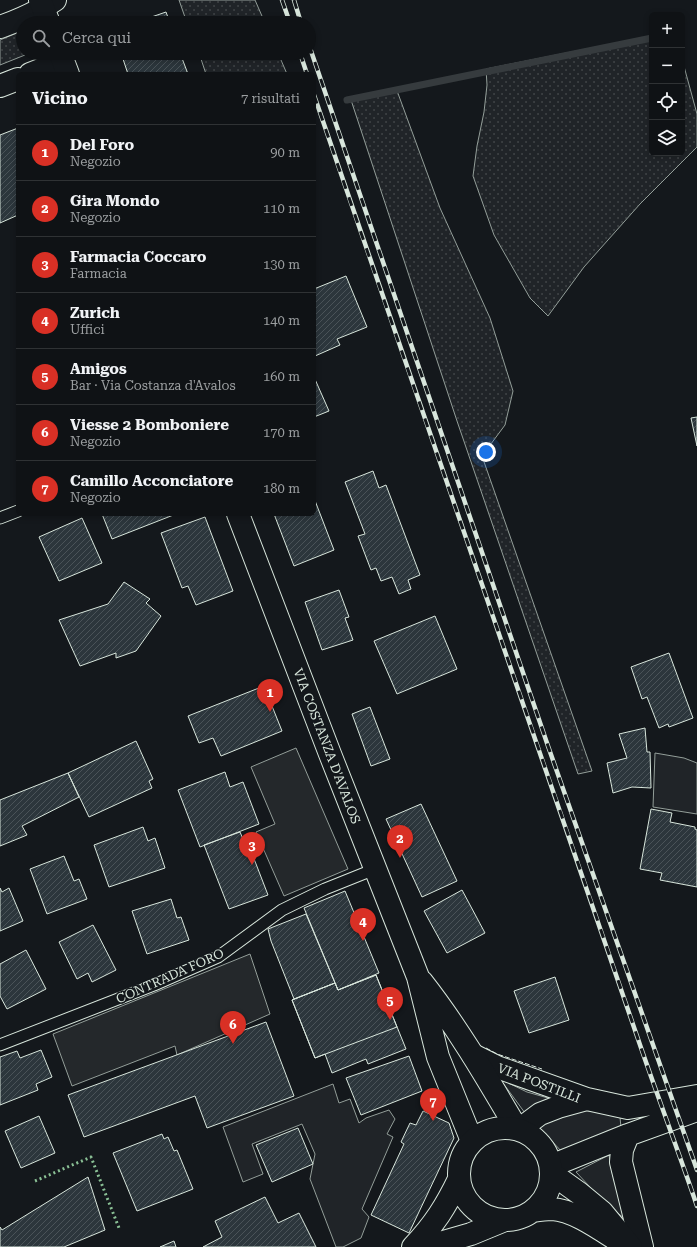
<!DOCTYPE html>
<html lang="it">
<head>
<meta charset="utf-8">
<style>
  body { margin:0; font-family:"Roboto Serif",serif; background:#181b1e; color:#f1f3f6 }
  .controls { position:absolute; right:12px; top:12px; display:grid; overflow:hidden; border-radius:6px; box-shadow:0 2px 6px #0003 }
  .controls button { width:36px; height:36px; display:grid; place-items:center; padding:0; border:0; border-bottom:1px solid #2f3234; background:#0f1215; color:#f1f3f6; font:20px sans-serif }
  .you { position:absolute; left:486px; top:452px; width:14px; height:14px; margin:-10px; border:3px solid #fff; border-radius:50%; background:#1a73e8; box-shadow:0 0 0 6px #1a73e833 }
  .badge { display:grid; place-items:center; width:26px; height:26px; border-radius:50%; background:#d93025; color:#fff; font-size:13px; font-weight:700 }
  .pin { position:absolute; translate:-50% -33px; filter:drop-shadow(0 1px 2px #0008) }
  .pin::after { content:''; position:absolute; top:21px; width:14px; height:12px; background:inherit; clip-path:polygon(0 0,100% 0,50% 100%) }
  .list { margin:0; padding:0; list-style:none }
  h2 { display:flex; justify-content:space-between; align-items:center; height:52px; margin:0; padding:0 16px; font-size:17px }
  h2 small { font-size:13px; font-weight:400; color:#9b9ea0 }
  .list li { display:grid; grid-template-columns:26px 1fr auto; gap:12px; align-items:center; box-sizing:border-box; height:56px; padding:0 16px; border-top:1px solid #2f3234 }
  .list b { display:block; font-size:15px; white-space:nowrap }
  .list p { margin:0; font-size:13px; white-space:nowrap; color:#9b9ea0 }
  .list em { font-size:13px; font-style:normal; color:#9b9ea0 }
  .icon { flex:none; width:22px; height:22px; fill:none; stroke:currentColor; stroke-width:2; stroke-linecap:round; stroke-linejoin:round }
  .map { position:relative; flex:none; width:697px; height:1247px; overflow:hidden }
  .search { position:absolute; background:#0f1215; box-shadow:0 2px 6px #0003; left:16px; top:16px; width:300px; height:44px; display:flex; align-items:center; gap:10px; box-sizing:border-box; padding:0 14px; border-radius:22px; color:#9b9ea0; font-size:15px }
  .panel { position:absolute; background:#0f1215; box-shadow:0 2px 6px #0003; left:16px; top:72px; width:300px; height:444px; border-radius:6px }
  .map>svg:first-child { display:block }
  .grass { fill:url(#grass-dots); stroke:#939e99 }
  .garden { fill:#202428; stroke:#939e99 }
  .parking { fill:#24282b; stroke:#939e99 }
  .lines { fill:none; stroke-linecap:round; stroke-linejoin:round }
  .stream { stroke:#363b3e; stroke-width:7 }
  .building { fill:url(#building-hatch); stroke:#d8e6dc }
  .service-casing { stroke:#d8e6dc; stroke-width:13 }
  .minor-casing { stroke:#d8e6dc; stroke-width:24 }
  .secondary-casing { stroke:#d8e6dc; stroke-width:24 }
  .primary-casing { stroke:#d8e6dc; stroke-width:24 }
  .service { stroke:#14181c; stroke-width:11 }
  .minor { stroke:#14181c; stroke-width:22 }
  .secondary { stroke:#14181c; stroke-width:22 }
  .primary { stroke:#14181c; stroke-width:22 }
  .rail-casing { stroke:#d8e6dc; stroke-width:4.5 }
  .rail { stroke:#14181c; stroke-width:3; stroke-dasharray:9; stroke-linecap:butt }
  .hedge { stroke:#8ac095; stroke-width:3; stroke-dasharray:2 3; stroke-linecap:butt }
  .fence { stroke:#d8e6dc; stroke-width:1; stroke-dasharray:5 2; stroke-linecap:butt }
  .labels { text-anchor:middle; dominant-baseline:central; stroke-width:3; stroke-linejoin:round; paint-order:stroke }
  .street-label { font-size:13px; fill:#d8e6dc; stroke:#14181c }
</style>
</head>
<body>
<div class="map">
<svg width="697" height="1247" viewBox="0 0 697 1247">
  <defs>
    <pattern id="grass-dots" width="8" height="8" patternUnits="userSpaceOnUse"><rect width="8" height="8" fill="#202428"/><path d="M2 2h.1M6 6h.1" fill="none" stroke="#404447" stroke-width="1.8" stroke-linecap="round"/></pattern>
    <pattern id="building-hatch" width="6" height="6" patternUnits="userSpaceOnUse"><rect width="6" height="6" fill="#2c363c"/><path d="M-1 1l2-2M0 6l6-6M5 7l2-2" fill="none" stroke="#4a5358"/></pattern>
  </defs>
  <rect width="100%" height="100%" fill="#14181c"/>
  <path class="grass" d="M179 0H255L265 23H187Z
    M17 33 23 50V53L25 55 0 65V40Z
    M652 36V153H682V59L697 114V147L640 204 584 267 548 316 530 298 494 235 473 176 477 146 484 112 487 85 486 69Z
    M199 53H278L287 74H206Z
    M396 88 440 208 490 318 513 391 505 425 482 456 592 771 578 774 457 421 350 97Z"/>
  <path class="garden" d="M655 753 684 758 697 763V814L653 807Z
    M500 1079 527 1092 555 1100 525 1113Z
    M333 1084 339 1103 350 1099 359 1123 366 1118 389 1110 395 1119 387 1134 393 1137 362 1209 369 1217 361 1238 343 1247H336L310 1179 315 1154 302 1124 252 1144 263 1174 243 1182 223 1127Z
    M581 1110 598 1112 620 1117 621 1128 562 1152 537 1125Z
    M609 1155C612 1179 620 1200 630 1223L604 1202 576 1172Z"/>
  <path class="parking" d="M296 748 348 869 284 896 256 832 275 824 251 767Z
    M250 954 270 1014 177 1055 175 1046 72 1086 53 1034Z"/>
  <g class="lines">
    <path class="stream" d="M347 100 652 38"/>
  </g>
  <path class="building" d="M166 12 170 23H134Z
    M121 53H180L188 74H128Z
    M18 128V215L0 223V135Z
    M346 276 367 327 337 339 340 345 315 356 314 289Z
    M314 377 329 411 314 417Z
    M697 417V446L691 418Z
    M373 471 379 488 386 485 420 575 408 580 411 589 399 594 392 577 381 581 376 568 371 570 358 536 365 534 345 482Z
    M314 498 334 550 294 566 274 514H314Z
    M102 514H176L112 539Z
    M205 517 233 591 196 605 188 586 182 588 161 533Z
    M82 518 102 563 59 581 39 537Z
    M124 582 150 599 146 603 161 616 136 651 116 658V653L80 666 59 620 108 604Z
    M339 590 349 617 345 618 353 640 322 650 305 602Z
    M435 616 457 669 397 694 374 641Z
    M669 653 693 718 669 727 668 724 659 728 647 697 642 699 631 667Z
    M264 686 282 731 221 756 213 738 199 743 188 716Z
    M370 707 390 759 371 766 352 714Z
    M645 728 647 752H650L651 788 632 787 613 793 607 763 627 758 619 734Z
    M136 741 153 779 149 781 152 788 89 817 68 773Z
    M225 772 230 787 243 782 259 824 200 847 178 790Z
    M68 773 79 797 22 826 27 835 0 846V800Z
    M421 804 457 881 422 897 386 819Z
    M651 809 672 813 670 822 695 827V829L697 830V887L660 880 662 873 640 869Z
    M143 827 148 841 155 838 165 868 109 887 94 845Z
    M240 832 243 839 246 838 268 895 229 909 204 845Z
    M64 856 74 881 79 879 87 899 47 914 30 869Z
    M0 888 2 892 9 888 23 921 0 931Z
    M462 890 485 933 447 953 424 911Z
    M345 891 379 973 338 990 304 908Z
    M171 899 177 918 181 917 189 940 147 954 132 911Z
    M306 914 335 983 294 999 271 941 268 929Z
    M93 925 116 970 92 982 88 973 77 979 59 942Z
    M26 950 46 989 7 1009 0 996V964Z
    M376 975 406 1049 368 1064 366 1059 332 1073 325 1054 315 1058 292 1000 335 983 338 990Z
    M376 975 397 1027 315 1058 292 1000 335 983 338 990Z
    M555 977 569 1020 529 1033 514 991Z
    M266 1022 294 1096 207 1128 195 1096 84 1137 68 1095Z
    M41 1050 52 1077 36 1084 38 1090 0 1105V1057L17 1051 20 1058Z
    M409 1056 422 1091 361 1115 346 1078Z
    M423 1111 449 1123 454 1138 409 1233 371 1215 404 1144 401 1142 410 1123 416 1125Z
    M39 1116 55 1153 21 1168 5 1131Z
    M298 1128 313 1164 272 1182 256 1145Z
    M162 1134 164 1139 168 1137 174 1151 177 1150 193 1189 137 1211 113 1153Z
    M88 1177 105 1230 64 1247H0V1227L2 1230Z
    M265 1197 278 1223 299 1213 316 1247H203L222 1237 215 1221Z
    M174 1241 176 1247H160Z"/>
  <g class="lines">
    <g class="service-casing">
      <path id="service" d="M0 518 18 511
        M0 1045 154 985 218 957 282 910 325 889 375 869"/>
    </g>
    <g class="minor-casing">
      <path id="minor" d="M0 27C20 20 38 12 55 0
        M30 74 63 61
        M0 86 18 79
        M473 1055 497 1067 587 1099 628 1108 697 1096
        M520 1129 540 1114 558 1107 587 1099
        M628 1135 622 1150 621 1162 642 1247
        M551 1166 628 1135 697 1110"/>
    </g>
    <g class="secondary-casing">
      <path id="secondary" d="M40 0 49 23
        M60 53 68 74
        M238 514 330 754 418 977 438 1057 472 1141
        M422 982C458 1028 487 1078 517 1129"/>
    </g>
    <g class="primary-casing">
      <path id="primary" d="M459 1174a46 46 0 1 1 92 0a46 46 0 1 1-92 0Z
        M551 1173 579 1193 602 1212 631 1247
        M533 1211C539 1210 546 1209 552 1209 574 1210 601 1230 620 1242
        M413 1247C434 1225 446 1206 459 1179
        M426 1247 471 1234 505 1220"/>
    </g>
    <use href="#service" class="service"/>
    <use href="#minor" class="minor"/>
    <use href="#secondary" class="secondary"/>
    <use href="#primary" class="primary"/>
    <g class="rail-casing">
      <path id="rail" d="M282 0 290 23
        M294 0 301 23
        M309 45 548 746 697 1170
        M300 53 307 74
        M314 95C421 410 531 724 638 1039 657 1095 678 1150 697 1206"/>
    </g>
    <use href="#rail" class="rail"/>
    <path class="hedge" d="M35 1181 91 1157 119 1228"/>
    <path class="fence" d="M486 1048 497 1054 542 1069"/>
  </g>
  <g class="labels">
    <g class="street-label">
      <text transform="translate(327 746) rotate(69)">VIA COSTANZA D'AVALOS</text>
      <text transform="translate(170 976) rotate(-24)">CONTRADA FORO</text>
      <text transform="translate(539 1083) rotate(21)">VIA POSTILLI</text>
    </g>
  </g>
</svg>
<div class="controls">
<button>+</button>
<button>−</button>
<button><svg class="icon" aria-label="locate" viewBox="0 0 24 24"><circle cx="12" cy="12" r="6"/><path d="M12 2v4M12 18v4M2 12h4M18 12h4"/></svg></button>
<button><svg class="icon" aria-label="layers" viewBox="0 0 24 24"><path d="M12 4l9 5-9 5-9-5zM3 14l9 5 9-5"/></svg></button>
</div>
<div class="you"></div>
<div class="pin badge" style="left:270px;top:712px">1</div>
<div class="pin badge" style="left:400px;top:858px">2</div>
<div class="pin badge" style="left:252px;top:865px">3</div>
<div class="pin badge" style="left:363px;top:941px">4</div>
<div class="pin badge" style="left:390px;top:1020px">5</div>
<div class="pin badge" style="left:233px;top:1044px">6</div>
<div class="pin badge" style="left:433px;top:1121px">7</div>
<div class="search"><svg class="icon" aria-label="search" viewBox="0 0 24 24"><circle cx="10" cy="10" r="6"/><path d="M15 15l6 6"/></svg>Cerca qui</div>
<section class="panel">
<h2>Vicino<small>7 risultati</small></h2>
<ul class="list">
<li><span class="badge">1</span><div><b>Del Foro</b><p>Negozio</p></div><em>90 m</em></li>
<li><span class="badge">2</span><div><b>Gira Mondo</b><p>Negozio</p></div><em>110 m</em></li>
<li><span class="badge">3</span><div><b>Farmacia Coccaro</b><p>Farmacia</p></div><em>130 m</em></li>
<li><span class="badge">4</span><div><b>Zurich</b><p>Uffici</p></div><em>140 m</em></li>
<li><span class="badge">5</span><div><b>Amigos</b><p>Bar · Via Costanza d'Avalos</p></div><em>160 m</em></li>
<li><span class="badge">6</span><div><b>Viesse 2 Bomboniere</b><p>Negozio</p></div><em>170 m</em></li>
<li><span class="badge">7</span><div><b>Camillo Acconciatore</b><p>Negozio</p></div><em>180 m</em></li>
</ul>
</section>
</div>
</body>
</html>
